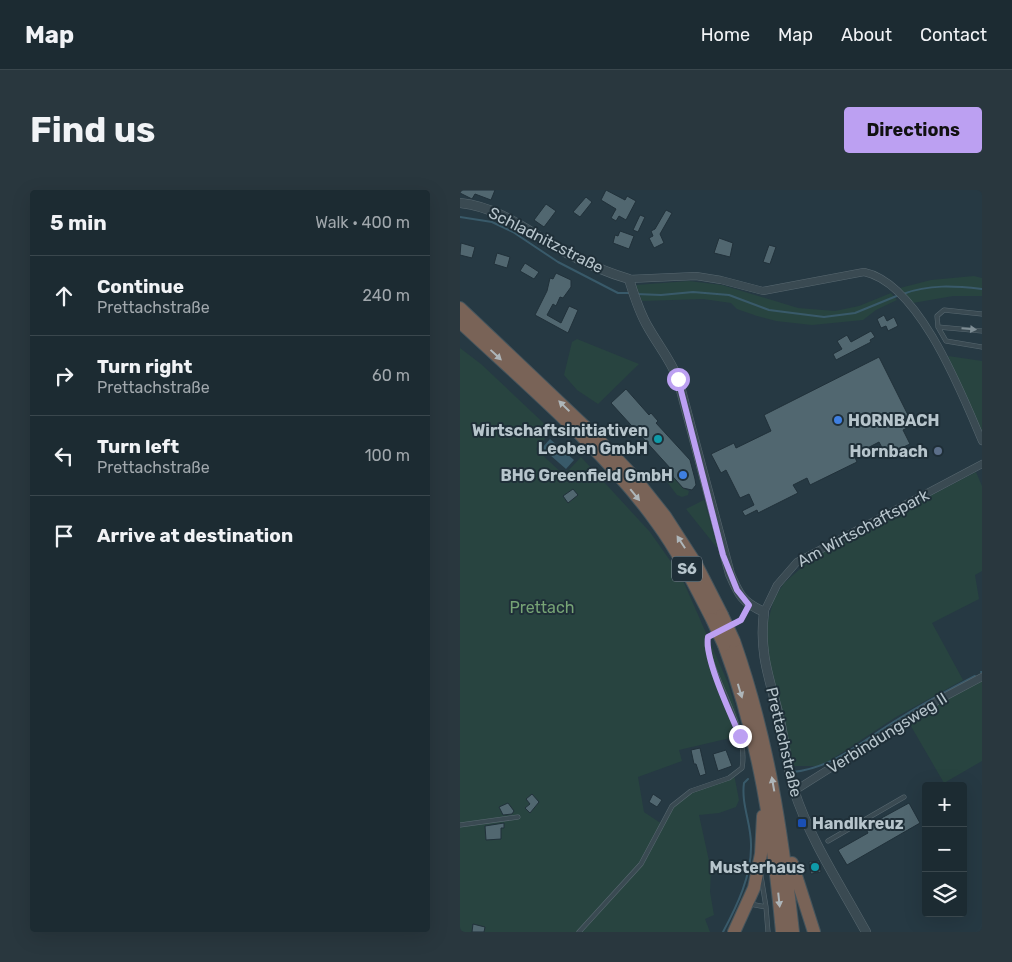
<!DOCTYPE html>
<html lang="en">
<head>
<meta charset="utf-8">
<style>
  body { margin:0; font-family:Rubik,sans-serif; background:#29373e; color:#f1f3f6 }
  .controls { position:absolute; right:15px; bottom:15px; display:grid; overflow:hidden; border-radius:5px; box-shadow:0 5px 20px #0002 }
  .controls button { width:45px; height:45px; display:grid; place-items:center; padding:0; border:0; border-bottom:1px solid #3a474d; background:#1c2b32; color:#f1f3f6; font:25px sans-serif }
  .stop { position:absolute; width:15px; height:15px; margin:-11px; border:4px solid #bca0f2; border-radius:50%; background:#fff }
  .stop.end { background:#bca0f2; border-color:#fff; box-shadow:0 1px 5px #0008 }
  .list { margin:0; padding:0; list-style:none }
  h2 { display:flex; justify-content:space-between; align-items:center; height:65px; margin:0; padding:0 20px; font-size:21px }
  h2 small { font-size:16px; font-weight:400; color:#a0a7ac }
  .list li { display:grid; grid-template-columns:32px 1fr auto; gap:15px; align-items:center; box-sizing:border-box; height:80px; padding:0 20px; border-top:1px solid #3a474d }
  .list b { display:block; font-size:19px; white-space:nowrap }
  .list p { margin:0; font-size:16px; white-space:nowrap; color:#a0a7ac }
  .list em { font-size:16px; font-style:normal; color:#a0a7ac }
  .icon { flex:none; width:28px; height:28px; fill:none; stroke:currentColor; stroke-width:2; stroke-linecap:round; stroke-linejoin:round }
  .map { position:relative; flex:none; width:522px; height:742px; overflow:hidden; border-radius:5px }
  header { display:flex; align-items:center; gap:30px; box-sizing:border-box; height:70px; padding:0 25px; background:#1c2b32; border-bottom:1px solid #3a474d }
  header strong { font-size:24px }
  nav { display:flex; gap:28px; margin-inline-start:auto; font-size:18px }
  .intro { display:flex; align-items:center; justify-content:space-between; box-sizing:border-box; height:120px; padding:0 30px }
  h1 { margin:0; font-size:35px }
  .button { padding:12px 22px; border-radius:5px; background:#bca0f2; color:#111; font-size:18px; font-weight:700 }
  main { display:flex; gap:30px; padding:0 30px }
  aside { flex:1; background:#1c2b32; border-radius:5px; box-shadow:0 5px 20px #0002 }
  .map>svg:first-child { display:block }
  .green { fill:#284440 }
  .water { fill:#395a6a }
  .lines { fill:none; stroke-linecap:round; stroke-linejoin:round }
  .stream { stroke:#395a6a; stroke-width:2 }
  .building { fill:#516770; stroke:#21313a }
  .service-casing { stroke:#586870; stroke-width:5 }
  .minor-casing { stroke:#586870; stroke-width:8 }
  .tertiary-casing { stroke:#586870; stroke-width:10 }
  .motorway-casing { stroke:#45555d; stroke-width:14 }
  .service { stroke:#3a4a52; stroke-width:4 }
  .minor { stroke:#3a4a52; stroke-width:7 }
  .tertiary { stroke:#3a4a52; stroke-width:9 }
  .motorway { stroke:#796357; stroke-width:12 }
  .motorway-bridge-casing { stroke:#45555d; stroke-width:14; stroke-linecap:butt }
  .motorway-bridge { stroke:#796357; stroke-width:12 }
  .oneway { fill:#7f8e95 }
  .oneway2 { fill:#aeb6ba }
  .route { stroke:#bca0f2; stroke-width:6 }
  .shop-dot { fill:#3f7fe0; stroke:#1f2f38; stroke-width:2 }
  .culture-dot { fill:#0f9aa8; stroke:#1f2f38; stroke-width:2 }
  .service-dot { fill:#5c6f8a; stroke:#1f2f38; stroke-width:2 }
  .transit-dot { fill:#1a4fb4; stroke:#1f2f38; stroke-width:2 }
  .labels { text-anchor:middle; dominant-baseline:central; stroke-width:4; stroke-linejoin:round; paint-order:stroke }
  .shield { fill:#1f2f38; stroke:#8998a0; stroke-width:1 }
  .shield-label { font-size:15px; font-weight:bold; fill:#b7c5cc }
  .street-label { font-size:16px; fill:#b7c5cc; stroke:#1f2f38 }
  .poi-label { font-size:16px; font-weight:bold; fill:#b7c5cc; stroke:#1f2f38; text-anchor:end }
  .park-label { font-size:16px; fill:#76a375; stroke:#1f2f38 }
</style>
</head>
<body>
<header>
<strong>Map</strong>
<nav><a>Home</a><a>Map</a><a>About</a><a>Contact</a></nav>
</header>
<div class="intro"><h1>Find us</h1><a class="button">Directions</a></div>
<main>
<aside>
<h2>5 min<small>Walk · 400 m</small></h2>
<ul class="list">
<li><svg class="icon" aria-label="ahead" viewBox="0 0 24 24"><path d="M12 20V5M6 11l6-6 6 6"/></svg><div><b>Continue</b><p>Prettachstraße</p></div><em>240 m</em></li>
<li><svg class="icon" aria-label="right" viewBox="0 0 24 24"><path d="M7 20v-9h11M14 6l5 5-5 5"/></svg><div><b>Turn right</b><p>Prettachstraße</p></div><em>60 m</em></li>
<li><svg class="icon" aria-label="left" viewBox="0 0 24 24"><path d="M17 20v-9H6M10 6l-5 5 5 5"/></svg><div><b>Turn left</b><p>Prettachstraße</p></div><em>100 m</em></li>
<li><svg class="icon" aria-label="arrive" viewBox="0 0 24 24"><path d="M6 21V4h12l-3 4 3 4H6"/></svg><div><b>Arrive at destination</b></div></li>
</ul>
</aside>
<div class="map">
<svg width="522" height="742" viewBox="0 0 522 742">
  <rect width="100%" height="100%" fill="#263943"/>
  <path class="green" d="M514 86 522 88V106H493L453 113 440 98 471 90Z
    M229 91 262 95 338 118 375 121 399 116 431 103 437 110 416 120 403 130 352 135 316 131 297 126 277 119 271 113 243 109 182 111 176 95Z
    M117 149 179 174 138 214 117 200 104 185 112 152Z
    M0 158 21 174 92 241 76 259 104 285 121 267 190 342 221 386 268 493 283 545 219 560 222 571 178 587 184 622 202 634 212 616 231 601 274 584 279 610 276 617 259 623 239 625 251 680 250 702 254 725 245 729 250 742H0Z
    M488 166 522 171V245Z
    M208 282 223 298 229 301 228 305 222 307 217 305 204 288 205 284Z
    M516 282 522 296V381L515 385 519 409 472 433 503 490 436 527 369 571 358 576H333L308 472 306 438 314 409 324 393 355 366Z
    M244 310 258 359 226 319Z
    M522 489V571L484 593 448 531Z"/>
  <path class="water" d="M90 249 114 270 106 279 82 258Z"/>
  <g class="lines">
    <path class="stream" d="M0 27 32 32 53 42 98 72 158 103H171
      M176 104 201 105 233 102 269 105 309 120 364 127 395 123 439 105
      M443 104C469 94 495 96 522 99
      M521 482H522
      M333 582C373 578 402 551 435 531 461 515 488 500 515 486
      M263 742C277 716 292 685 291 654 291 633 281 614 284 593L288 589"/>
  </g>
  <path class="building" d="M0 0H35L31 10 15 4 12 9 0 3Z
    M146 0 165 10 167 6 176 11 166 30 159 26 156 31 151 28 156 19 141 10Z
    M126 7 132 12 120 27 113 22Z
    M86 14 96 21 84 37 74 30Z
    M206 20 212 23 200 44 204 53 194 58 189 48 193 46 191 41 195 39Z
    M180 25 185 27 178 42 173 40Z
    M160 41 174 46 169 59 153 53 155 45 158 46Z
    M259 48 273 53 270 67 254 63Z
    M1 53 15 57 12 68 0 65Z
    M309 55 316 57 310 74 303 72Z
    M37 63 50 67 47 78 34 74Z
    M65 73 79 82 74 89 60 81Z
    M96 83 111 90V97L103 108 100 107 96 116 93 114 87 125 101 133 109 116 118 120 108 143 75 125 87 101 90 88 93 89Z
    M424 125 427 131 434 127 438 136 428 141 426 136 421 138 417 129Z
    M411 141 415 147 410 150 411 152 376 170 373 164 382 159 377 151 387 145 391 152Z
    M419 167 453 235 443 240 450 254 426 265 419 252 394 265 397 272 350 295 347 288 333 295 338 303 298 323 297 320 285 326 282 321 294 315 289 304 280 308 266 280 261 283 251 264 274 253 276 258 311 241 304 225Z
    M166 199 189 225 191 223 198 231 196 233 230 270 235 289 236 295 232 300 223 298 207 280 211 279 151 213Z
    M113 299 118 305 108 313 103 306Z
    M240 558 246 584 240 586 236 574H234L231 560Z
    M266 560 272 576 258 581 253 564Z
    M72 604 79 612 70 623 65 618 70 614 66 609Z
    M193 604 202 610 197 617 189 612Z
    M48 613 54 621 52 624 43 625 39 617Z
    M449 613 460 633 387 675 378 660 408 643 405 637Z
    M44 633V638H41V649L26 650 25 636Z
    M359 671 361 682 351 684 349 672Z
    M13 734 25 737 24 742H12Z"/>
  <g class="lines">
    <g class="service-casing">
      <path id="service" d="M478 137 477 126 484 120 522 124
        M522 141 478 137 486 151 522 157
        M271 436 281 430 289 415
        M0 635 58 627
        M368 651 444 607
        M290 714 306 717 301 686
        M306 717 308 742
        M119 742 181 674 212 616 231 601 269 588 282 578C289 540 255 494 247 456L248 447 256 443"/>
    </g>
    <g class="minor-casing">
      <path id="minor" d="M169 89 236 86 261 90 303 101 404 82C459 93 502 204 522 251
        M304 422 317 395 337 372 522 274
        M334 601 477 511 522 487"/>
    </g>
    <g class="tertiary-casing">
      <path id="tertiary" d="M0 13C39 17 68 41 101 60 123 72 145 82 169 89 174 105 179 122 188 137 198 155 210 169 218 189L270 384C279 405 282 412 304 422 299 463 309 487 319 526 325 550 326 576 334 600 350 650 381 696 406 742"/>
    </g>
    <g class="motorway-casing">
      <path id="motorway" d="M0 118 137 248 174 287 205 326 236 374 262 425
        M0 132C65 193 146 261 197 333 219 363 235 396 252 429
        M274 451C308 548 322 641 333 742
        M264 455C299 548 313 643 322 742
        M332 673 354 742
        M274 742 294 698 301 664 303 626"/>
    </g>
    <use href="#service" class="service"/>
    <use href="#minor" class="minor"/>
    <use href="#tertiary" class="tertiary"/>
    <use href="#motorway" class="motorway"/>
    <g class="motorway-bridge-casing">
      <path id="motorway-bridge" d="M262 425 274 451
        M252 429 264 455"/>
    </g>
    <use href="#motorway-bridge" class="motorway-bridge"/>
  </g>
  <defs><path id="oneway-solid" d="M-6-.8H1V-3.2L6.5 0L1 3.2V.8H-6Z" transform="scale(1.25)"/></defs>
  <use class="oneway" href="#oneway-solid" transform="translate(509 139) rotate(5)"/>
  <g class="oneway2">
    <use href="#oneway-solid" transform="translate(36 165) rotate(43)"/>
    <use href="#oneway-solid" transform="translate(104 216) rotate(-136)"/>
    <use href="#oneway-solid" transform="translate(175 305) rotate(51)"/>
    <use href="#oneway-solid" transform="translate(221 352) rotate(-123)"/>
    <use href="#oneway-solid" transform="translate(280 501) rotate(73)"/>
    <use href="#oneway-solid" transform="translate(313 594) rotate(-100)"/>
    <use href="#oneway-solid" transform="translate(319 710) rotate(84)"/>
  </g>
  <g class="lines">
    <path class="route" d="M218 189 263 365 277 400 289 415 281 430 248 447C244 468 271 525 280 546"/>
  </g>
  <g class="shop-dot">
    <circle cx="378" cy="230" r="5"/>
    <circle cx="223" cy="285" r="5"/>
  </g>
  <g class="culture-dot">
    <circle cx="198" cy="249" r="5"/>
    <circle cx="355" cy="677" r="5"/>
  </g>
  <circle class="service-dot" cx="478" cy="261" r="5"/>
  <rect class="transit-dot" x="337" y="628" width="10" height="10" rx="2.5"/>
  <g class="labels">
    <rect class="shield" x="212" y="366.5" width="30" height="25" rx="4"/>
    <g class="shield-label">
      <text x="227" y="379">S6</text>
    </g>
    <g class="street-label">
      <text transform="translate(86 50) rotate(27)">Schladnitzstraße</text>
      <text transform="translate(403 338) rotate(-28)">Am Wirtschaftspark</text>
      <text transform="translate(427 543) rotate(-32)">Verbindungsweg II</text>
      <text transform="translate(324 552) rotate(77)">Prettachstraße</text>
    </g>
    <g class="poi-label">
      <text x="388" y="230" text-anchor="start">HORNBACH</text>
      <text x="188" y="240">Wirtschaftsinitiativen<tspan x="188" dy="18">Leoben GmbH</tspan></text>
      <text x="468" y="261">Hornbach</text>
      <text x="213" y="285">BHG Greenfield GmbH</text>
      <text x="352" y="633" text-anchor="start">Handlkreuz</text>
      <text x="345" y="677">Musterhaus</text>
    </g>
    <g class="park-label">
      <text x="82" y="417">Prettach</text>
    </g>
  </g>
</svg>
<div class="controls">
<button>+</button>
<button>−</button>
<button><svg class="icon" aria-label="layers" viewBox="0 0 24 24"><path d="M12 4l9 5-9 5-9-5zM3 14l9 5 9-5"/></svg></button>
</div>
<div class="stop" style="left:218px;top:189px"></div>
<div class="stop end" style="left:280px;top:546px"></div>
</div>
</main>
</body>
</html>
